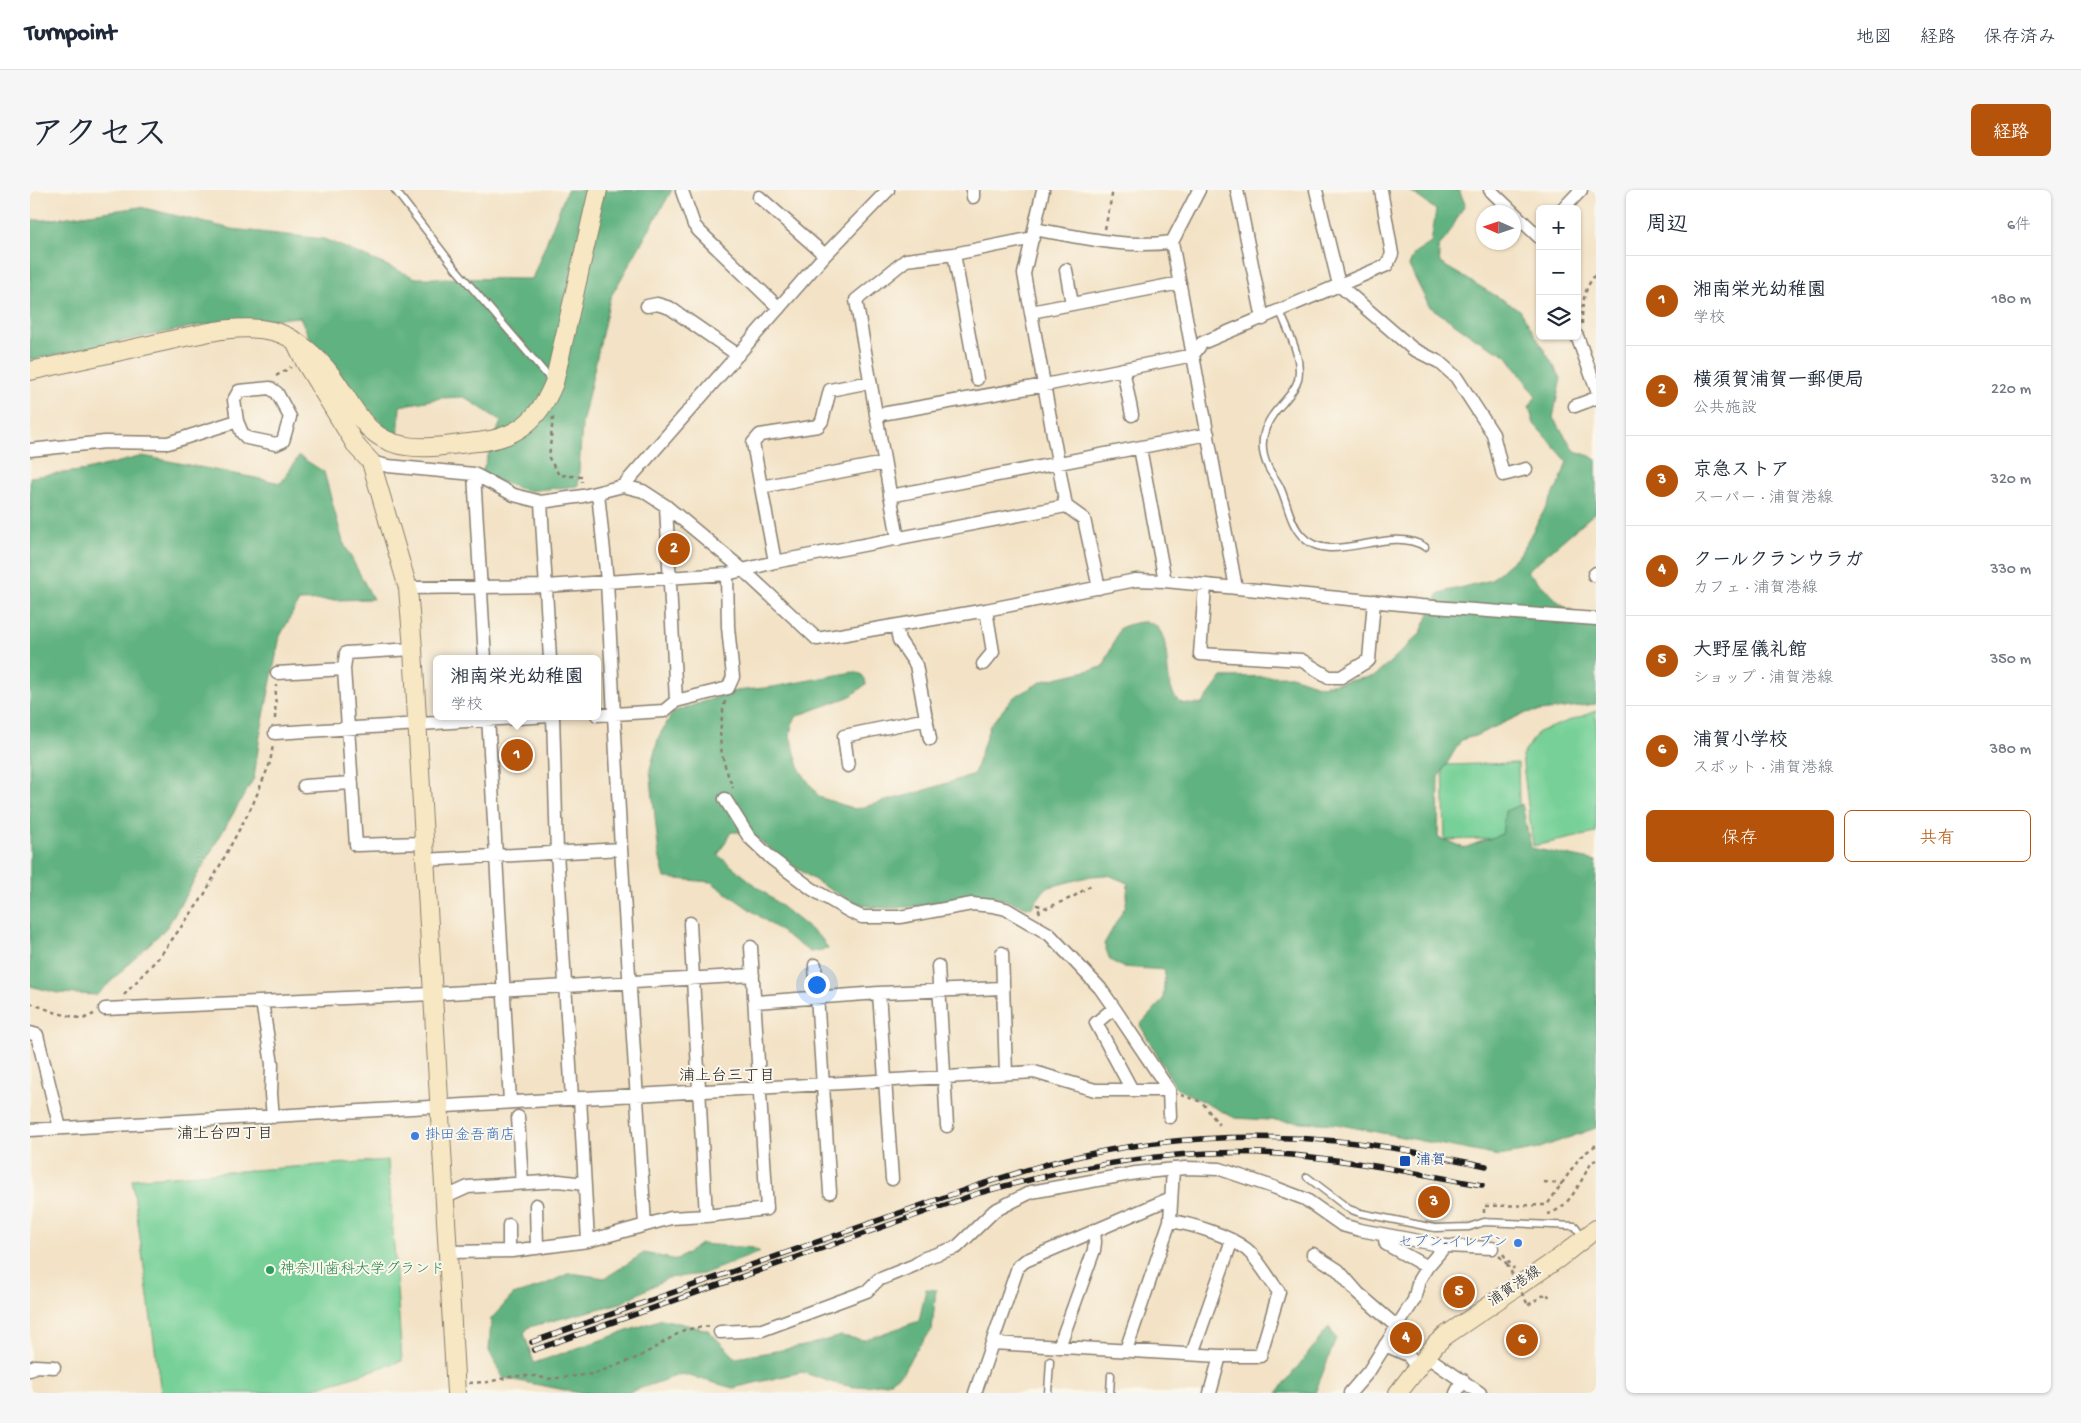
<!DOCTYPE html>
<html lang="ja">
<head>
<meta charset="utf-8">
<style>
  body { margin:0; font-family:"Gochi Hand","Klee One",sans-serif; background:#f6f6f7; color:#1f2937 }
  .controls { position:absolute; right:15px; top:15px; display:grid; overflow:hidden; border-radius:8px; box-shadow:0 1px 4px #0004 }
  .controls button { width:45px; height:45px; display:grid; place-items:center; padding:0; border:0; border-bottom:1px solid #e0e1e3; background:#fff; color:#1f2937; font:25px sans-serif }
  .compass { position:absolute; left:1446px; top:15px; width:45px; height:45px; border-radius:50%; background:#fff; box-shadow:0 1px 4px #0004; rotate:273deg }
  .you { position:absolute; left:786px; top:794px; width:18px; height:18px; margin:-12px; border:4px solid #fff; border-radius:50%; background:#1a73e8; box-shadow:0 0 0 8px #1a73e833 }
  .badge { display:grid; place-items:center; width:32px; height:32px; border-radius:50%; background:#b45309; color:#fff; font-size:16px; font-weight:700 }
  .pin { position:absolute; translate:-50% -50%; border:2px solid #fff; box-shadow:0 1px 5px #0006 }
  .popup { position:absolute; left:403px; top:465px; width:168px; height:65px; box-sizing:border-box; display:grid; place-content:center; border-radius:8px; background:#fff; filter:drop-shadow(0 1px 4px #0005); font-size:16px; white-space:nowrap; color:#747a83 }
  .popup b { font-size:19px; color:#1f2937 }
  .popup::after { content:''; position:absolute; left:50%; top:100%; margin-left:-10px; border:10px solid transparent; border-top-color:#fff }
  .list { margin:0; padding:0; list-style:none }
  h2 { display:flex; justify-content:space-between; align-items:center; height:65px; margin:0; padding:0 20px; font-size:21px }
  h2 small { font-size:16px; font-weight:400; color:#747a83 }
  .list li { display:grid; grid-template-columns:32px 1fr auto; gap:15px; align-items:center; box-sizing:border-box; height:90px; padding:0 20px; border-top:1px solid #e0e1e3 }
  .list b { display:block; font-size:19px; white-space:nowrap }
  .list p { margin:0; font-size:16px; white-space:nowrap; color:#747a83 }
  .list em { font-size:16px; font-style:normal; color:#747a83 }
  .actions { display:flex; gap:10px; padding:15px 20px }
  .actions a { flex:1; padding:11px 0; border:1px solid #b45309; border-radius:8px; text-align:center; font-size:18px; color:#b45309 }
  .actions .main { background:#b45309; color:#fff }
  .icon { flex:none; width:28px; height:28px; fill:none; stroke:currentColor; stroke-width:2; stroke-linecap:round; stroke-linejoin:round }
  .map { position:relative; flex:none; width:1566px; height:1203px; overflow:hidden; border-radius:8px }
  header { display:flex; align-items:center; gap:30px; box-sizing:border-box; height:70px; padding:0 25px; background:#fff; border-bottom:1px solid #e0e1e3 }
  header strong { font-size:24px }
  nav { display:flex; gap:28px; margin-inline-start:auto; font-size:18px }
  .intro { display:flex; align-items:center; justify-content:space-between; box-sizing:border-box; height:120px; padding:0 30px }
  h1 { margin:0; font-size:35px }
  .button { padding:12px 22px; border-radius:8px; background:#b45309; color:#fff; font-size:18px; font-weight:700 }
  main { display:flex; gap:30px; padding:0 30px }
  aside { flex:1; background:#fff; border-radius:8px; box-shadow:0 1px 4px #0004 }
  .map>svg:first-child { display:block }
  .green { fill:#76d097; stroke:#49765a }
  .forest { fill:#60b280; stroke:#3e674e }
  .lines { fill:none; stroke-linecap:round; stroke-linejoin:round }
  .lane-casing { stroke:#887f70; stroke-width:9 }
  .street-casing { stroke:#887f70; stroke-width:15 }
  .secondary-casing { stroke:#887f70; stroke-width:20 }
  .path { stroke:#887f70; stroke-width:2.5; stroke-dasharray:4 4; stroke-linecap:butt }
  .lane { stroke:#fff; stroke-width:6 }
  .street { stroke:#fff; stroke-width:12 }
  .secondary { stroke:#f7e8c3; stroke-width:18 }
  .rail-casing { stroke:#1c1c1c; stroke-width:5.5 }
  .rail { stroke:#fbf7ec; stroke-width:4; stroke-dasharray:11; stroke-linecap:butt }
  .path-bridge { stroke:#887f70; stroke-width:2.5; stroke-dasharray:4 4; stroke-linecap:butt }
  .shop-dot { fill:#3f7fe0; stroke:#fbf7ec; stroke-width:2 }
  .transit-dot { fill:#1a4fb4; stroke:#fbf7ec; stroke-width:2 }
  .leisure-dot { fill:#2e9e5b; stroke:#fbf7ec; stroke-width:2 }
  .labels { text-anchor:middle; dominant-baseline:central; stroke-width:4; stroke-linejoin:round; paint-order:stroke }
  .shop-label { font-size:15px; fill:#366cbe; stroke:#fbf7ec; text-anchor:start }
  .transit-label { font-size:15px; fill:#164399; stroke:#fbf7ec; text-anchor:start }
  .leisure-label { font-size:15px; fill:#27864d; stroke:#fbf7ec; text-anchor:start }
  .street-label { font-size:15px; fill:#1c1c1c; stroke:#fbf7ec }
  .neighbourhood-label { font-size:16px; fill:#1c1c1c; stroke:#fbf7ec }
</style>
</head>
<body>
<header>
<strong>Turnpoint</strong>
<nav><a>地図</a><a>経路</a><a>保存済み</a></nav>
</header>
<div class="intro"><h1>アクセス</h1><a class="button">経路</a></div>
<main>
<div class="map">
<svg width="1566" height="1203" viewBox="0 0 1566 1203">
  <rect width="100%" height="100%" fill="#fbf7ec"/>
  <filter id="ink" filterUnits="userSpaceOnUse"><feTurbulence type="fractalNoise" baseFrequency=".02" numOctaves="2"/><feDisplacementMap in="SourceGraphic" scale="10" xChannelSelector="R" yChannelSelector="G"/><feConvolveMatrix kernelMatrix="1 2 1 2 8 2 1 2 1" color-interpolation-filters="sRGB"/></filter>
  <filter id="wash" filterUnits="userSpaceOnUse"><feTurbulence type="fractalNoise" baseFrequency=".0096" numOctaves="4" result="noise"/><feDisplacementMap in="SourceGraphic" scale="20" xChannelSelector="R" yChannelSelector="G"/><feGaussianBlur stdDeviation="1.12" result="paint"/><feColorMatrix in="noise" values="0 0 0 0 0 0 0 0 0 0 0 0 0 0 0 0 0 1.4 0 .05"/><feComposite in="paint" operator="in"/></filter>
  <g filter="url(#wash)">
    <rect width="100%" height="100%" fill="#f3e2c5"/>
    <path class="green" d="M1566 521V643L1503 656 1492 566 1508 542Z
      M1488 573 1490 648 1415 650 1413 575Z
      M358 970 372 1171 270 1203H131L102 989Z"/>
    <path class="forest" d="M537 0H642L580 108 552 234 548 296 497 301 451 285 471 231 434 207 411 208 370 216 368 252 340 221 306 207 270 127 172 135 0 170V30H16L110 17 202 39 294 49 386 88 502 89Z
      M1379 0H1429L1435 14 1417 47 1408 57 1410 73 1490 120 1531 188 1523 228 1545 261 1566 268V322L1497 381 1533 416 1566 432V514L1495 523 1445 546 1431 550 1409 587 1408 647 1434 658 1472 644 1475 621 1492 614 1501 658 1566 671V938L1504 960 1469 966 1306 934 1205 928 1146 898 1110 835 1133 810 1135 780 1092 777 1080 770 1074 754 1096 715 1098 693 1078 685 1061 686 1016 698 1001 718C988 715 965 705 953 706 916 708 879 722 842 717 806 711 748 664 718 642H701L688 665 792 749 798 759 780 762 681 692 635 688 629 665 620 579 629 546 643 522 706 501 743 497 823 482 831 484 835 489 836 494 821 506 767 526 762 534 760 546 770 580 789 607 825 619 890 602 944 584 960 535 984 507 1013 491 1073 477 1090 438C1159 408 1122 498 1152 513 1157 515 1166 514 1172 514L1192 487 1262 486 1291 496 1345 486 1390 444 1409 403 1461 390 1490 364 1530 292 1537 271 1504 234 1499 217 1506 206 1476 165 1448 150 1399 116 1379 76 1384 64 1401 53 1406 20Z
      M113 266 251 293 269 266 294 282 313 352 343 409 269 411 250 446 230 546 224 588 137 737 67 805 28 803 0 796V287L57 280Z
      M671 1054 723 1058 730 1062 673 1084 638 1088 591 1113 499 1137 494 1143 504 1173 632 1129 678 1140 706 1168 774 1156 811 1146 834 1150 889 1131 896 1099 906 1100 902 1140 884 1162 873 1182 857 1193 824 1197 804 1193 772 1182 703 1198 652 1184 597 1203H550L473 1188 459 1161 461 1129 483 1105 509 1097 540 1083 575 1088 614 1063 647 1070Z
      M1299 1137 1306 1149 1285 1203H1247Z"/>
  </g>
  <g filter="url(#ink)">
    <g class="lines">
      <g class="lane-casing">
        <path id="lane" d="M365 0 425 78 522 191
          M1250 121C1258 142 1273 167 1268 190 1265 200 1257 208 1251 215 1234 233 1227 254 1238 277 1241 284 1247 290 1250 297 1257 312 1260 333 1271 345 1300 379 1359 333 1395 357
          M1277 987 1319 1019 1330 1023 1405 1038 1439 1037 1454 1032 1545 1036 1554 1048
          M1018 1203 1020 1171
          M1080 1203 1081 1185"/>
      </g>
      <g class="street-casing">
        <path id="street" d="M1013 0 994 84 1036 316 1054 329 1069 398
          M1169 0 1142 52 1206 398
          M1207 0 1233 129
          M1286 0 1309 95 1383 159 1409 172 1426 187 1463 244 1473 285 1496 279
          M1460 0 1510 48
          M652 1 664 35 669 41 749 118
          M729 7 795 65
          M943 7V0
          M1533 19 1551 0
          M1004 39C1049 47 1097 59 1142 52
          M924 64 947 189
          M1036 80 1042 114
          M617 116 627 114 640 118 708 165
          M1001 122 1150 93
          M1547 146 1566 198
          M1093 179 1102 225
          M240 198 247 203 260 227 253 251 246 254 217 248 212 243 207 231 204 210 209 201Z
          M1545 216 1566 208
          M846 225 1015 195 1163 165 1172 153 1357 75 1362 64 1351 0
          M1110 258 1135 391
          M0 260 75 252 138 253 207 231
          M341 272 358 276 444 284 484 305 511 312 553 306 593 296 613 301 636 316 712 379 787 449 956 420 1106 390 1135 391 1391 416 1566 429
          M444 284 455 469
          M593 296 795 65 858 0
          M731 297 723 253 730 245 788 236 792 231 800 200 840 192
          M568 303 577 391 591 659 615 1035
          M860 306 1178 244
          M511 312 520 469
          M868 349 826 110 876 70 924 64 1003 48
          M745 372 731 297 854 273
          M1564 385 1566 383
          M1175 396 1170 464 1271 470 1299 487H1311L1339 470 1344 411
          M378 398 516 396 697 384 745 372 1036 316
          M866 436 869 450 886 475 900 549
          M383 459 316 463 314 479 326 655 393 653
          M953 474 963 462 956 420
          M247 483 314 479
          M646 511 698 498 703 487 698 437 697 384
          M567 525 634 521 646 511 636 316
          M458 526 480 912
          M523 526 527 662 542 908
          M245 543 519 526
          M818 576 814 546 897 529
          M274 596 322 593
          M695 609 719 647 742 669 782 699 819 721 832 727H870L942 714 963 716 976 719 1019 744 1070 798 1084 818 1139 900 1140 927
          M394 670 591 659
          M660 733 676 1026
          M972 763 976 883
          M785 775 800 1002
          M908 776 917 936
          M849 803 862 989
          M232 812 242 874 241 904 243 927
          M725 812 849 803 972 798
          M1084 818 1066 833 1102 900
          M75 819 402 804 723 785
          M0 843 7 845 30 938
          M550 908 558 1051
          M488 927 492 993
          M0 940 1004 882 1065 900H1139
          M416 1007 438 997 529 991 554 994
          M506 1015 507 1058
          M479 1035V1061
          M1354 1045 1356 1054 1397 1077
          M418 1062 482 1061 558 1051 641 1028 676 1026 737 1019 721 757
          M1283 1064 1308 1080 1328 1103 1366 1136
          M690 1142 732 1140 837 1101 848 1090 885 1075 895 1068 927 1057 964 1021 1001 1002 1106 983 1155 978 1190 979 1246 998 1275 1009 1312 1035 1330 1040 1415 1056 1462 1058
          M962 1153 1190 1166H1230L1249 1102C1241 1092 1226 1066 1216 1059 1198 1045 1162 1034 1140 1031
          M1355 1155 1378 1165 1387 1178
          M1029 1157 1064 1060 1065 1052 1064 1040
          M1096 1160 1140 1031 1143 979
          M1162 1164 1202 1050
          M1396 1166 1450 1203
          M0 1180 5 1176 24 1177
          M945 1203 988 1077 995 1071 1141 1008
          M1180 1203 1190 1166
          M1320 1203 1339 1181 1384 1110 1389 1090 1397 1077 1415 1056
          M1426 1203 1433 1190"/>
      </g>
      <g class="secondary-casing">
        <path id="secondary" d="M265 151 275 172 327 257 341 272 378 398 383 459 426 1203
          M0 181C46 171 92 161 137 151 171 144 208 133 242 141 265 146 288 167 302 186 324 215 334 250 376 256 400 260 424 254 448 252 487 248 509 230 524 193L568 0
          M1368 1203 1406 1154 1415 1146 1529 1068 1566 1039"/>
      </g>
      <path class="path" d="M1075 39 1083 0
        M1552 134C1552 116 1553 99 1566 84
        M246 186 261 177
        M523 227 519 268 529 285 552 287V292
        M695 511C687 548 689 563 703 598
        M245 529 246 495
        M1010 723 1007 715 1017 718 1043 707 1063 694
        M94 805 130 766 173 707 223 614 240 573 243 555
        M0 813 27 823 53 829 64 824
        M1151 905 1172 912 1189 935
        M1514 992 1532 994
        M1454 1023V1016L1517 1015 1550 967 1566 955
        M1517 1024C1540 1019 1550 991 1562 972L1566 970
        M1473 1064 1484 1079
        M1469 1066 1477 1074
        M1498 1115 1517 1103 1519 1107
        M439 1193 458 1192 484 1186H505L518 1189 563 1184 609 1167 654 1140 679 1136"/>
      <use href="#lane" class="lane"/>
      <use href="#street" class="street"/>
      <use href="#secondary" class="secondary"/>
      <g class="rail-casing">
        <path id="rail" d="M502 1152 946 996C975 987 1003 977 1033 970 1121 948 1216 943 1307 951 1357 955 1406 966 1456 976
          M504 1160 949 1003C1046 976 1147 957 1249 964 1317 969 1384 983 1452 995"/>
      </g>
      <use href="#rail" class="rail"/>
      <path class="path-bridge" d="M1477 1074 1498 1115"/>
    </g>
  </g>
  <g class="shop-dot">
    <circle cx="385" cy="946" r="5"/>
    <circle cx="1488" cy="1053" r="5"/>
  </g>
  <rect class="transit-dot" x="1369" y="965" width="12" height="12" rx="2.5"/>
  <circle class="leisure-dot" cx="240" cy="1080" r="5"/>
  <g class="labels">
    <g class="shop-label">
      <text x="395" y="946">掛田金吾商店</text>
      <text x="1478" y="1053" text-anchor="end">セブン-イレブン</text>
    </g>
    <g class="transit-label">
      <text x="1386" y="971">浦賀</text>
    </g>
    <g class="leisure-label">
      <text x="250" y="1080">神奈川歯科大学グランド</text>
    </g>
    <g class="street-label">
      <text transform="translate(1485 1097) rotate(-34)">浦賀港線</text>
    </g>
    <g class="neighbourhood-label">
      <text x="697" y="887">浦上台三丁目</text>
      <text x="195" y="945">浦上台四丁目</text>
    </g>
  </g>
</svg>
<div class="controls">
<button>+</button>
<button>−</button>
<button><svg class="icon" aria-label="layers" viewBox="0 0 24 24"><path d="M12 4l9 5-9 5-9-5zM3 14l9 5 9-5"/></svg></button>
</div>
<svg class="compass" viewBox="-18 -18 36 36"><path d="M0-13l5 13h-10z" fill="#e53935"/><path d="M0 13l5-13h-10z" fill="#747a83"/></svg>
<div class="you"></div>
<div class="pin badge" style="left:487px;top:565px">1</div>
<div class="popup"><b>湘南栄光幼稚園</b>学校</div>
<div class="pin badge" style="left:644px;top:359px">2</div>
<div class="pin badge" style="left:1404px;top:1012px">3</div>
<div class="pin badge" style="left:1376px;top:1148px">4</div>
<div class="pin badge" style="left:1429px;top:1102px">5</div>
<div class="pin badge" style="left:1492px;top:1150px">6</div>
</div>
<aside>
<h2>周辺<small>6件</small></h2>
<ul class="list">
<li><span class="badge">1</span><div><b>湘南栄光幼稚園</b><p>学校</p></div><em>180 m</em></li>
<li><span class="badge">2</span><div><b>横須賀浦賀一郵便局</b><p>公共施設</p></div><em>220 m</em></li>
<li><span class="badge">3</span><div><b>京急ストア</b><p>スーパー · 浦賀港線</p></div><em>320 m</em></li>
<li><span class="badge">4</span><div><b>クールクランウラガ</b><p>カフェ · 浦賀港線</p></div><em>330 m</em></li>
<li><span class="badge">5</span><div><b>大野屋儀礼館</b><p>ショップ · 浦賀港線</p></div><em>350 m</em></li>
<li><span class="badge">6</span><div><b>浦賀小学校</b><p>スポット · 浦賀港線</p></div><em>380 m</em></li>
</ul>
<div class="actions"><a class="main">保存</a><a>共有</a></div>
</aside>
</main>
</body>
</html>
